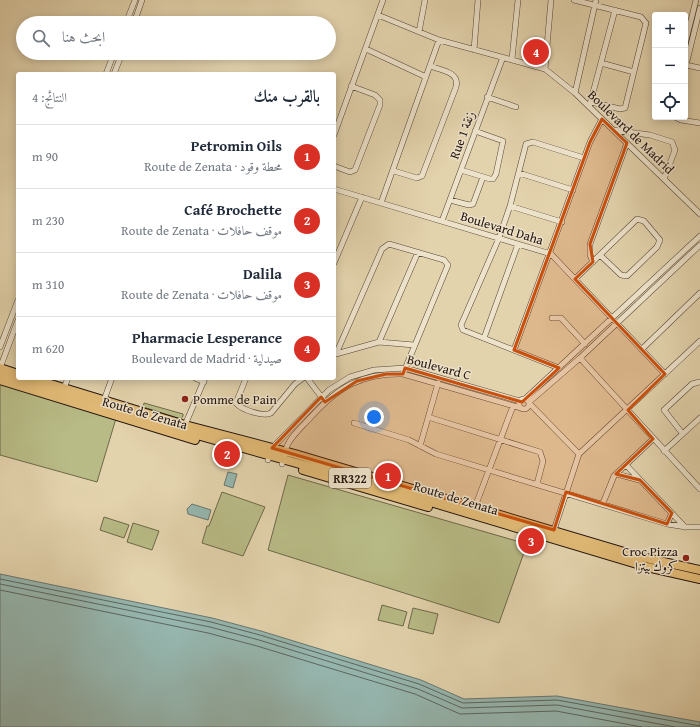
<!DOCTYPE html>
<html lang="ar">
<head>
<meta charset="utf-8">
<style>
  body { margin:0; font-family:"Gentium Book Plus",Amiri,serif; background:#f6f6f7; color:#1f2937; direction:rtl }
  .controls { position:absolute; right:12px; top:12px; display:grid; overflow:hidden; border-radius:4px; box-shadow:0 2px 10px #0003 }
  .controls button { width:36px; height:36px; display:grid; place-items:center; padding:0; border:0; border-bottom:1px solid #e0e1e3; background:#fff; color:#1f2937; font:20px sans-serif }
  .you { position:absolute; left:374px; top:417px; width:14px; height:14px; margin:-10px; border:3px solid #fff; border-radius:50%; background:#1a73e8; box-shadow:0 0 0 6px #1a73e833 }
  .badge { display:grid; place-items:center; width:26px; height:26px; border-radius:50%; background:#d93025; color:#fff; font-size:13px; font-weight:700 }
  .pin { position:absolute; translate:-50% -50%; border:2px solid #fff; box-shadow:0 1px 4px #0006 }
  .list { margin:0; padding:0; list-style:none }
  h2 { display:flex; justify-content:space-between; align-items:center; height:52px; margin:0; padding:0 16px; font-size:17px }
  h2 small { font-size:13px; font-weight:400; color:#747a83 }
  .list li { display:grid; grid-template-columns:26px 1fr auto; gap:12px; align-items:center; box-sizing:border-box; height:64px; padding:0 16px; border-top:1px solid #e0e1e3 }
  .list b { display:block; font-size:15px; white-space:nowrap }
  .list p { margin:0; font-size:13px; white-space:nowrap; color:#747a83 }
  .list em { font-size:13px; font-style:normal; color:#747a83 }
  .icon { flex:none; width:22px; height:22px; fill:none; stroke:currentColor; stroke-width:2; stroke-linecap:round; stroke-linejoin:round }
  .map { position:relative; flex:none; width:700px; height:727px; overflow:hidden; direction:ltr }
  .search { position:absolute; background:#fff; box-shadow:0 2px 10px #0003; left:16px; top:16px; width:320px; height:44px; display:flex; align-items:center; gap:10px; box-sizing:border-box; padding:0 14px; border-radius:22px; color:#747a83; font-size:15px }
  .panel { position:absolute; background:#fff; box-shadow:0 2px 10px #0003; left:16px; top:72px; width:320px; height:308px; border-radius:4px; direction:rtl }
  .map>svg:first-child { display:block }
  .green { fill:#b8bb86; stroke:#6e684a }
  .water { fill:#96b7b0; stroke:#687670 }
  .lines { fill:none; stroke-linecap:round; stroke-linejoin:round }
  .shore { stroke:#5c6660; stroke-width:1 }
  .street-casing { stroke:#534436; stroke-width:6 }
  .primary-casing { stroke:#23140f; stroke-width:10 }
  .street { stroke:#ede2ca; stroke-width:5 }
  .primary { stroke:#e2ba76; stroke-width:8 }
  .marked { fill:#ca4f0c; fill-opacity:0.2; stroke:#ca4f0c; stroke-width:3; stroke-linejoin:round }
  .poi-dot { fill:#8f2418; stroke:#ede2ca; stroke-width:1.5 }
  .labels { text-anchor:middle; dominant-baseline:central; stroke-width:3; stroke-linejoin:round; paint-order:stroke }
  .shield { fill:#ede2ca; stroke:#605247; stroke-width:1 }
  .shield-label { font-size:12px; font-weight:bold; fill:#23140f }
  .street-label { font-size:13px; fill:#23140f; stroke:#ede2ca }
  .poi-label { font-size:13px; fill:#23140f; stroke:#ede2ca; text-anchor:start }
</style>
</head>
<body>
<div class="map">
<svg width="700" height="727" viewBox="0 0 700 727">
  <rect width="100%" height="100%" fill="#e3d3ad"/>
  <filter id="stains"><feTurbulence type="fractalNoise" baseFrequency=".005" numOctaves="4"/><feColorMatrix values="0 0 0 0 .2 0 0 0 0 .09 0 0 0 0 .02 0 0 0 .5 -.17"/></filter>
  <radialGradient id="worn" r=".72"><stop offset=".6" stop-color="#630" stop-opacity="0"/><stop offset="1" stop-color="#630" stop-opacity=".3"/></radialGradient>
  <path class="green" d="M3 378 117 415 97 482 0 455V385Z
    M144 403 183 414V416L181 419 143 407Z
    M288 475 527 544 499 623 268 550Z
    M222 492 265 507 243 556 202 543 207 526H209Z
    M104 517 129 525 124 538 100 530Z
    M133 523 159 531 152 550 127 542Z
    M382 605 407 612 403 626 378 620Z
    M413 608 438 614 433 634 408 628Z"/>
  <path class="water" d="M228 472 237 474 233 488 224 485Z
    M192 504 211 510 208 520 188 514 187 509Z
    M0 574 212 618 261 631 421 680 464 699 557 696 700 722V727H0Z"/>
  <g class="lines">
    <path class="shore" d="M0 579 211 622 260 635 419 684 463 703 557 700 700 726
      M0 584 210 627 259 640 418 689 462 708 557 705 675 727
      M0 590 208 633 257 646 415 694 460 714 556 711 642 727"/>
    <g class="street-casing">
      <path id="street" d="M574 0 641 17 646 23 625 108 620 109 591 102
        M378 15 439 40 545 69 575 93 700 214
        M126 23 135 0
        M134 23 142 0
        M419 32 425 0
        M685 44 696 0
        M366 49 426 77
        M474 50 478 0
        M512 59 518 0
        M601 63 634 72
        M686 65 700 68
        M545 69 551 0
        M685 69 700 8
        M106 74 114 53
        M114 74 122 53
        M575 93 596 0
        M487 97 516 107
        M590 104 615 10
        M675 117 681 120 700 123
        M613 130 650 135 672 142 675 150 664 179
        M334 135 383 0
        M334 166 350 172 355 170 380 105V100L375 95 351 86
        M461 170 490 179H493L496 174 503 141 475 131
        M394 171 417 178 422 176 456 87C460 72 441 70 430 66
        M519 173 573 190
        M334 189 551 254 665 374
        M450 200 469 205 473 204 483 177
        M381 203 439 40
        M510 206 562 222
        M442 221 503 57
        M593 262 590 255V244L627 143
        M334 263 362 197
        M575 279 637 219 644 221 660 240 657 247 627 276 621 275 600 255
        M552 318H561L585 344
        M484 338 518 244
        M379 342 418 252
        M0 347 18 300
        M642 349 700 293
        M514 350 590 142 602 119
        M580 358 700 489
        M0 368 18 320
        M559 368 463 330 461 325 499 238 510 206 526 144 533 142 584 158
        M403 374 448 265 444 260 389 244 382 249 336 354 379 342 414 345
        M195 378 204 382
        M246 378 236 403C242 410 263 417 271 413L295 384 303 378
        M307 378 323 399
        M64 388 68 378
        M525 399 700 236
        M519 404a5 5 0 1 1 10 0a5 5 0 1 1-10 0Z
        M104 400 112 378
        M529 402 580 358 700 245
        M529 403 579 454
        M428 417 540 452 543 461 537 484
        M354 423 409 440 436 454 667 524 686 527H700
        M185 425 205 378
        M682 433 664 410 692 384 700 382
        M420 446 438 383
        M664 451 700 418
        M268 460 272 448 329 390 350 377 374 370 405 368 520 401
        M282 464C284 457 285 450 288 444 293 434 303 426 310 418 338 387 361 373 403 374L521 408
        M626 465 685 527
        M617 474 639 480
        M603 503 614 476 653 439
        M475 507 513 406
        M667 524 672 513
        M554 530 579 454 700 341"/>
    </g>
    <g class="primary-casing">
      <path id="primary" d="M0 368 18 374
        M0 375 183 431 364 482 647 567 700 579
        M31 378 185 425 295 454 641 557 700 570
        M0 380 195 440
        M303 470 428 507"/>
    </g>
    <use href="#street" class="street"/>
    <use href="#primary" class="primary"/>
  </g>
  <path class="marked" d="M602 119 627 143 590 244 593 262 575 279 665 374 628 410 653 439 616 474 640 480 672 513 667 524 566 492 554 530 272 448 321 397 325 402 357 381 386 374H403L405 368 522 402 559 368 514 350 590 142Z"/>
  <g class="poi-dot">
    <circle cx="185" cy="399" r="4"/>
    <circle cx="686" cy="558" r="4"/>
  </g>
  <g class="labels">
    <rect class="shield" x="329" y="468" width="42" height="20" rx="3"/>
    <g class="shield-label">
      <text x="350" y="478">RR322</text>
    </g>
    <g class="street-label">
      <text transform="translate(631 132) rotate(44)">Boulevard de Madrid</text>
      <text transform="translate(462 135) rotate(-70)">Rue 1 زنقة</text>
      <text transform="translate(502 228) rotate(17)">Boulevard Daha</text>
      <text transform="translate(439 367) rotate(15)">Boulevard C</text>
      <text transform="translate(145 413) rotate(16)">Route de Zenata</text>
      <text transform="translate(456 498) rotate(17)">Route de Zenata</text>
    </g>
    <g class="poi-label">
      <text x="193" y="399">Pomme de Pain</text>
      <text x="678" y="551" text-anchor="end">Croc Pizza<tspan x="678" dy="15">كروك بيتزا</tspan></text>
    </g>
  </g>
  <rect width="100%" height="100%" filter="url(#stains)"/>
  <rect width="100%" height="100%" fill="url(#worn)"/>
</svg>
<div class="controls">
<button>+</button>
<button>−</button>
<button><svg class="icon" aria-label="locate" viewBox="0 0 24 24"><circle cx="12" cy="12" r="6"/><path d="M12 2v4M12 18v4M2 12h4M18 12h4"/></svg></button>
</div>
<div class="you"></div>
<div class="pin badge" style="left:388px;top:476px">1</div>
<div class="pin badge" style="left:227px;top:454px">2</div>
<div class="pin badge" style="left:531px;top:541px">3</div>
<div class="pin badge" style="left:536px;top:52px">4</div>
<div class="search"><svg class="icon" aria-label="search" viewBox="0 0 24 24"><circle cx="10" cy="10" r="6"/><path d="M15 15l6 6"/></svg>ابحث هنا</div>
<section class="panel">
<h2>بالقرب منك<small>النتائج: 4</small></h2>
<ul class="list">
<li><span class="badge">1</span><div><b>Petromin Oils</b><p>محطة وقود · Route de Zenata</p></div><em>90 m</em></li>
<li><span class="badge">2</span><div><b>Café Brochette</b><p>موقف حافلات · Route de Zenata</p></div><em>230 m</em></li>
<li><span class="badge">3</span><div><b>Dalila</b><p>موقف حافلات · Route de Zenata</p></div><em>310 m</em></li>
<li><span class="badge">4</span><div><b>Pharmacie Lesperance</b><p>صيدلية · Boulevard de Madrid</p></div><em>620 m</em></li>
</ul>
</section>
</div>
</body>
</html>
